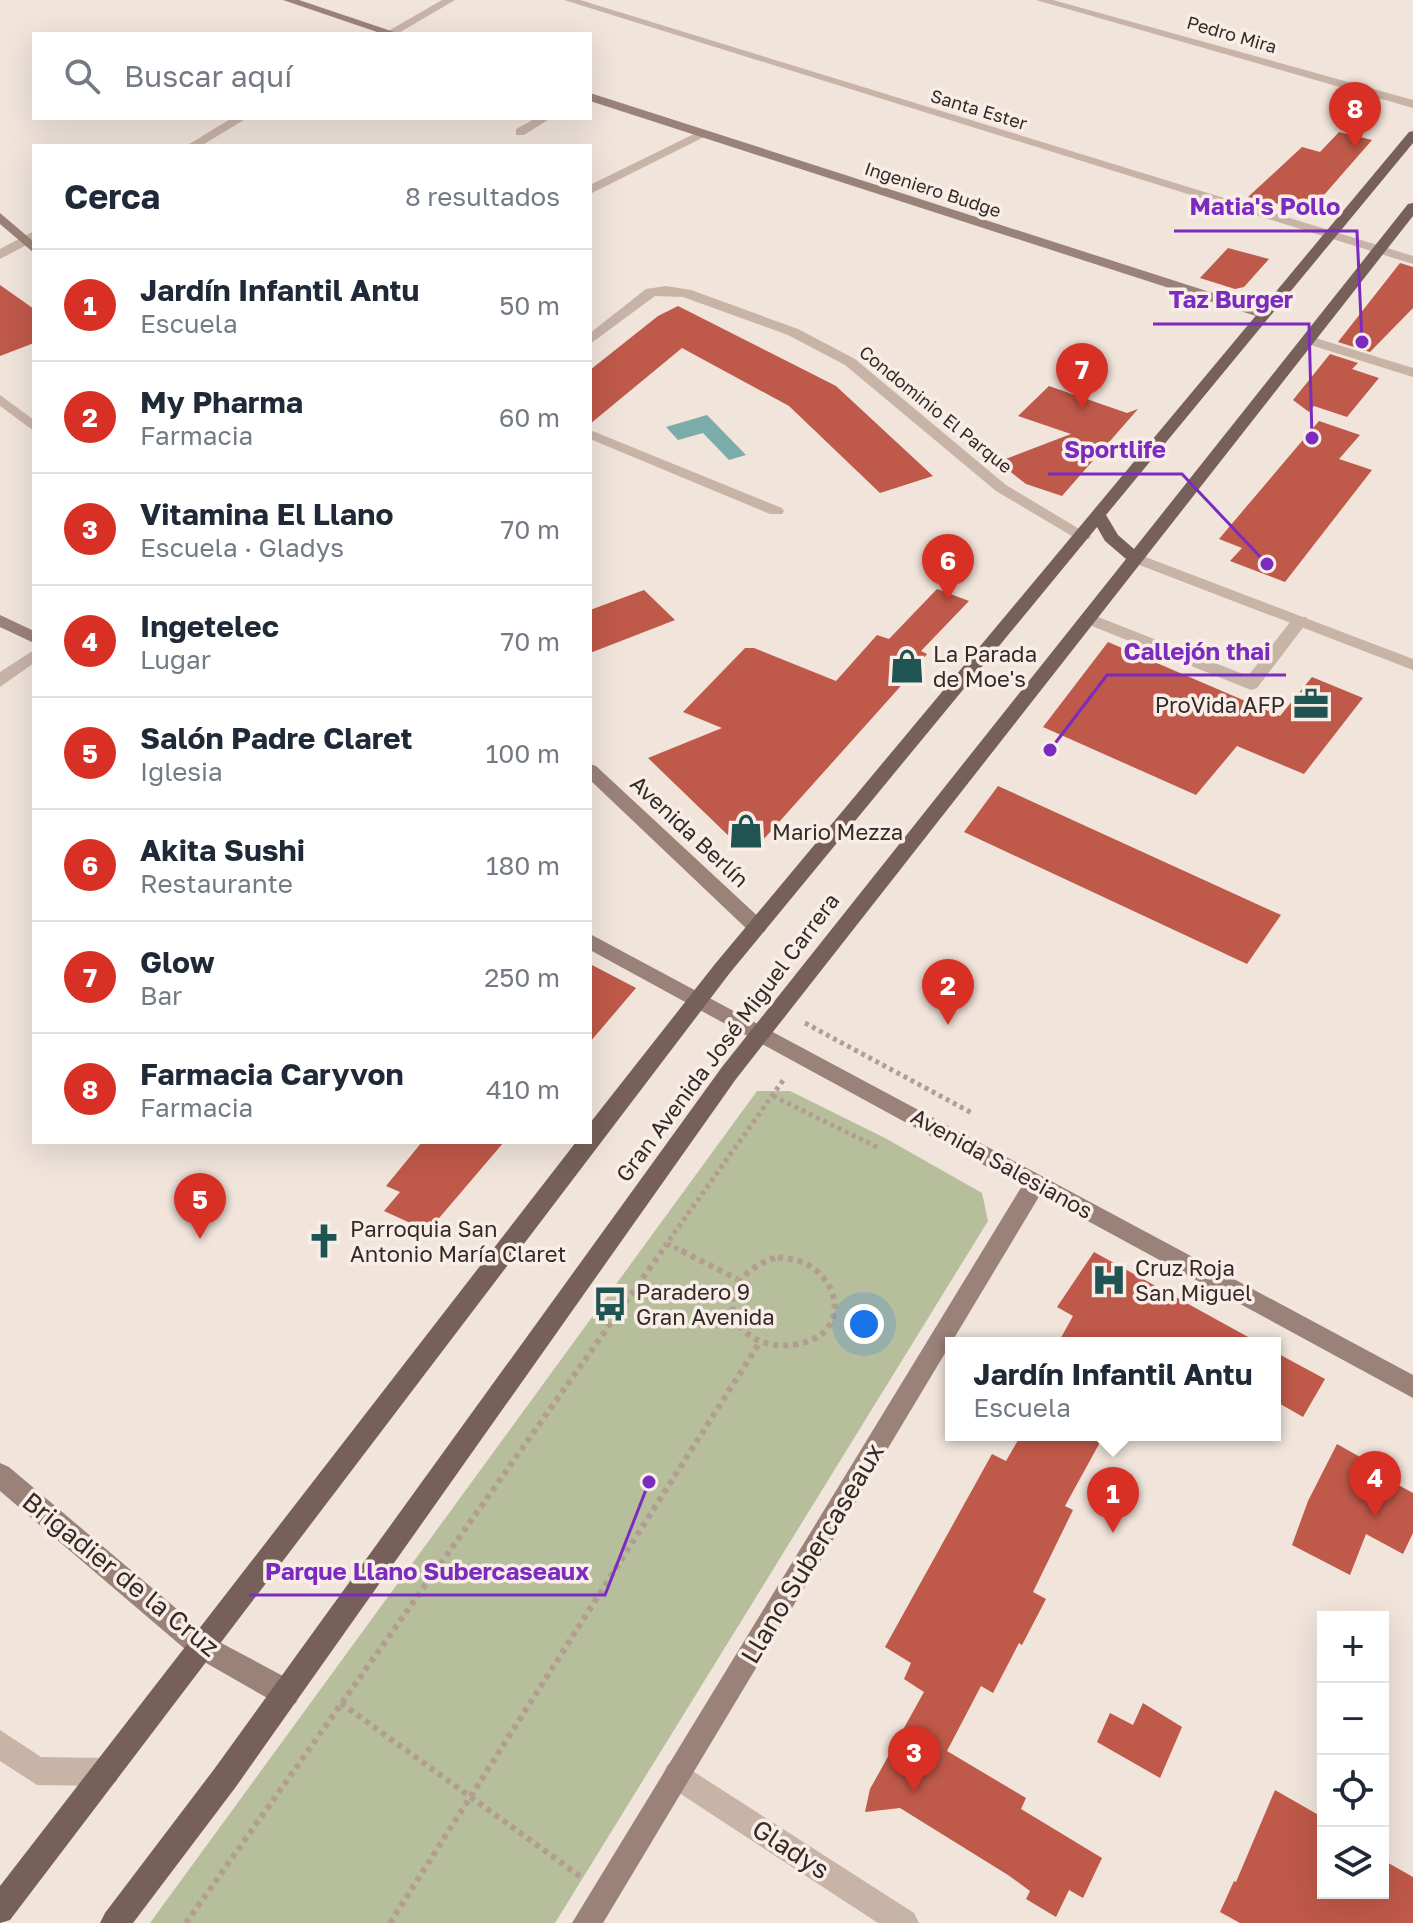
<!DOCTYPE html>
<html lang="es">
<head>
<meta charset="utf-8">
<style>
  body { margin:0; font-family:"Golos Text",sans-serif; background:#f2f2f3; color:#1f2937 }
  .controls { position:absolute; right:24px; bottom:24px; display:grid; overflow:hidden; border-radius:0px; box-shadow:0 8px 32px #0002 }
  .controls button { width:72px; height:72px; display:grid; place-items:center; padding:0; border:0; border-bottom:2px solid #e0e1e3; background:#fff; color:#1f2937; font:40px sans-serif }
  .you { position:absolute; left:864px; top:1324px; width:28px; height:28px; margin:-20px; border:6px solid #fff; border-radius:50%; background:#1a73e8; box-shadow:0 0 0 12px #1a73e833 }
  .badge { display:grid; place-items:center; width:52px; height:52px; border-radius:50%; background:#d93025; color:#fff; font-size:26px; font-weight:700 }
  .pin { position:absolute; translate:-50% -66px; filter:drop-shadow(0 2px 4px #0008) }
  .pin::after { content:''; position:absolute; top:42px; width:28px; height:24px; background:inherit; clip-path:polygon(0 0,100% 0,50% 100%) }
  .popup { position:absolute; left:945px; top:1337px; width:336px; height:104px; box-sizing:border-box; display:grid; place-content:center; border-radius:0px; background:#fff; filter:drop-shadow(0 2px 6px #0005); font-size:26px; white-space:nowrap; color:#747a83 }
  .popup b { font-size:30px; color:#1f2937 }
  .popup::after { content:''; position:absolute; left:50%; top:100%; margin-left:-16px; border:16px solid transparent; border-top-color:#fff }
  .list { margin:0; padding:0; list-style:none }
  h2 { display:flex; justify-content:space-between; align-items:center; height:104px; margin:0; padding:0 32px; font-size:34px }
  h2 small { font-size:26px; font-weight:400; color:#747a83 }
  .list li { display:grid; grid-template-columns:52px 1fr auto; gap:24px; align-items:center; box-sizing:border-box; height:112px; padding:0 32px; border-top:2px solid #e0e1e3 }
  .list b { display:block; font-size:30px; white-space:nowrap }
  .list p { margin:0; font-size:26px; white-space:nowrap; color:#747a83 }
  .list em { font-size:26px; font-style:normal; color:#747a83 }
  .icon { flex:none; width:44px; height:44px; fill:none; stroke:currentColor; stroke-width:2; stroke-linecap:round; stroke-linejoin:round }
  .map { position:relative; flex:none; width:1413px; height:1923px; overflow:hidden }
  .search { position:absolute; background:#fff; box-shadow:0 8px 32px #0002; left:32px; top:32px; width:560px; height:88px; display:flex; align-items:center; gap:20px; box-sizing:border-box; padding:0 28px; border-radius:0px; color:#747a83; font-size:30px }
  .panel { position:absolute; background:#fff; box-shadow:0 8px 32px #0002; left:32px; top:144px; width:560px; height:1000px; border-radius:0px }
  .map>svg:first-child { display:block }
  .green { fill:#b6be9c }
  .water { fill:#7baca9 }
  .building { fill:#bf5949 }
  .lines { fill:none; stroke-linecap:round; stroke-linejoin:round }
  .path-far1 { stroke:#b39d92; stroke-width:5; stroke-dasharray:4 4; stroke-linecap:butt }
  .path { stroke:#b39d92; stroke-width:6; stroke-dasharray:5 5; stroke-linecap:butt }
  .lane { fill:#c8b3a7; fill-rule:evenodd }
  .street { fill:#c8b3a7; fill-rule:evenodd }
  .secondary { fill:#9b8279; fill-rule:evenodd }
  .primary { fill:#766059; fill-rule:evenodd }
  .labels { text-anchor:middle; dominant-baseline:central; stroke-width:7; stroke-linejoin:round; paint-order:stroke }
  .far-street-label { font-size:18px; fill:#352a27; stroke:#f8eee7 }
  .poi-label { font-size:22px; fill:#352a27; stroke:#f8eee7; text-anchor:start }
  .street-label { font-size:22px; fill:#352a27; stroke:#f8eee7 }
  .near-street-label { font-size:26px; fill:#352a27; stroke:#f8eee7 }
  .leader { fill:none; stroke:#7b2cbf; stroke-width:3 }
  .callout-dot { fill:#7b2cbf; stroke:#f8eee7; stroke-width:3 }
  .callout-label { font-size:24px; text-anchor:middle; font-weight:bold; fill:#7b2cbf; stroke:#f8eee7; stroke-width:7; stroke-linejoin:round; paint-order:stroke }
</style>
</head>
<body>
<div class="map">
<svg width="1413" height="1923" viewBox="0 0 1413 1923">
  <rect width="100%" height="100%" fill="#f0e4db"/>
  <path class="green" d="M757 1091H790L885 1138 982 1193 988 1221 555 1923H150Z"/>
  <path class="water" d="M707 415 746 455 729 460 703 433 678 440 666 427Z"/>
  <path class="building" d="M1339 132 1372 140 1310 211 1248 197 1302 147 1320 152Z
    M1228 248 1269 259 1244 287 1235 289 1200 278Z
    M1400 263 1413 267V308L1370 352 1338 342Z
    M0 285 34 309V343L0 356Z
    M678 306 836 386 933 476 880 493 789 406 682 348 590 424V370L658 316Z
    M1330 354 1358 363 1352 369 1379 378 1347 417 1314 406 1309 412 1293 400Z
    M1049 386 1127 413 1138 409 1062 496 1026 484 998 462 1071 434 1018 416Z
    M1319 421 1360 435 1339 459 1372 470 1285 582 1230 561 1242 548 1219 539Z
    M937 589 969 601 921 651 927 654 899 688 754 850 734 841 648 758 722 728 683 712 745 648H754L836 681 877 635 889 639Z
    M644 590 675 620 590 653V610Z
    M1108 642 1280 716 1312 677 1363 698 1304 774 1237 746 1196 795 1043 727Z
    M998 786 1281 915 1247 964 964 832Z
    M590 964 636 988 590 1042Z
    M422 1142H504L428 1231 384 1211 400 1192 386 1186Z
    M1094 1252 1259 1343H1058L1073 1316 1057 1307Z
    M1275 1352 1325 1379 1303 1417 1275 1401Z
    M1021 1435H1104L1065 1506 1073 1510 1033 1592 1046 1599 1022 1645 1019 1643 993 1693 981 1686 947 1751 1026 1798 1021 1809 1102 1858 1083 1898 1069 1890 1056 1917 1026 1899 1030 1891 1008 1875 900 1808 865 1812 870 1789 924 1692 904 1679 911 1663 885 1647 992 1454 1006 1461Z
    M1337 1444 1383 1470 1380 1475 1413 1493V1533L1403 1554 1366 1534 1350 1575 1292 1545 1308 1501Z
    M1143 1703 1182 1727 1160 1778 1097 1742 1110 1713 1133 1725Z
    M1275 1790 1322 1817 1323 1893H1383V1860L1413 1877V1923H1240L1220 1912 1234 1881 1236 1882Z"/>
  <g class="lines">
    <path class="path-far1" d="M805 1023 972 1113
      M773 1096 879 1148
      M667 1244 686 1253
      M660 1253 784 1079"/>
    <path class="path" d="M682 1251 737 1279
      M778 1257C786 1259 795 1259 802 1262 828 1272 847 1307 825 1331 818 1339 807 1342 798 1344 731 1357 701 1280 778 1257Z
      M341 1703 581 1877
      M186 1923 662 1251
      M390 1923 760 1342"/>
    <path class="lane" d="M666 286 691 290 798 329 855 359 1006 485 1091 536 1089 539H1077L996 491 845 365 788 335 683 297 655 296 590 344V333L646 289Z
      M0 395 34 420V431L0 406Z
      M590 430 782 508 784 511 782 514H770L590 439Z
      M1088 613 1248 676 1294 617H1306L1308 621 1257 688 1251 690 1082 622 1080 618Z
      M34 650V663L0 687V672Z
      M0 1730 41 1757 106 1758 116 1762 120 1772 116 1782 106 1786 37 1785 0 1761Z"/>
    <path class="street" d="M442 0H455L397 34H383Z
      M564 0H580L1413 256V264Z
      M1036 0H1053L1413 100V108Z
      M232 118H247L201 146H186Z
      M536 118H551L524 135H516V129Z
      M700 131 710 134 590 194V185Z
      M34 231V241L0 259V249Z
      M1309 336 1413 368V377L1304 343V337Z
      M1135 553 1413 659V670L1129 561 1127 558Z
      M677 1761 914 1913 919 1923H878L667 1785 663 1775 667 1765Z"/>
    <path class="secondary" d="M283 0H299L400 34H383Z
      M590 93 1269 311 1271 314 1259 317 590 101Z
      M0 213 34 242V253L0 224Z
      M0 615 34 631V643L0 627Z
      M590 764 596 766 764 922 767 927 764 932H750L590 780Z
      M590 934 1413 1375V1398L1040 1195 603 1923H572L1022 1186 590 950Z
      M0 1463 9 1467 210 1637 296 1683 299 1693 296 1703 286 1706 276 1703 192 1655 0 1491Z"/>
    <path class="primary" d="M1413 131V143L1106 515 1118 535 1134 549 1408 204 1413 203V216L736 1079 235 1788 133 1923H100L105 1913 215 1768 722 1067 1126 559 1105 541 1097 527 729 974 10 1920 0 1923V1886L576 1142H590V1123L715 964 1409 132Z"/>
  </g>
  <defs>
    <g id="shop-bare" transform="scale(2.76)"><path d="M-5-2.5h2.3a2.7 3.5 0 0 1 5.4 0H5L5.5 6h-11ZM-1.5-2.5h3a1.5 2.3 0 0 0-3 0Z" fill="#1f5452" stroke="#f8eee7" stroke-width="2.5" paint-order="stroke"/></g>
    <g id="office-bare" transform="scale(2.76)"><path d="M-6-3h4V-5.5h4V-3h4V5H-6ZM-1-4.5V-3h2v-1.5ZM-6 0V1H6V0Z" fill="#1f5452" stroke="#f8eee7" stroke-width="2.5" paint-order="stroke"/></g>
    <g id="church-bare" transform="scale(2.76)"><path d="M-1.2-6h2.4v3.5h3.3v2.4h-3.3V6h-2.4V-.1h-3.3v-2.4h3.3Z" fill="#1f5452" stroke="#f8eee7" stroke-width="2.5" paint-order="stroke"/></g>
    <g id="hospital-bare" transform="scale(2.76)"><path d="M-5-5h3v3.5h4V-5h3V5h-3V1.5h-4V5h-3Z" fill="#1f5452" stroke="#f8eee7" stroke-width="2.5" paint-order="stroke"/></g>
    <g id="bus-bare" transform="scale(2.76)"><path d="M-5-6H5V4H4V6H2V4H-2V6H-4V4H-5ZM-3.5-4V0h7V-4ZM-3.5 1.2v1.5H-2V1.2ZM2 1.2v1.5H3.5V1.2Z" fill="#1f5452" stroke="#f8eee7" stroke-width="2.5" paint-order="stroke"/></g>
  </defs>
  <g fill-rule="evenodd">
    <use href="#shop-bare" x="907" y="666"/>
    <use href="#office-bare" x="1311" y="704"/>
    <use href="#shop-bare" x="746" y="831"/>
    <use href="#church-bare" x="324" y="1241"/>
    <use href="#hospital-bare" x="1109" y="1280"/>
    <use href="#bus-bare" x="610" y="1304"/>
  </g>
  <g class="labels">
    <g class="far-street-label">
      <text transform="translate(1232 34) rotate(16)">Pedro Mira</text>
      <text transform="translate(979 109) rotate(17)">Santa Ester</text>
      <text transform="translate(933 189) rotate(18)">Ingeniero Budge</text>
      <text transform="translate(936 409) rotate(39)">Condominio El Parque</text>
    </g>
    <g class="poi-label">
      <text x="933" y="653">La Parada<tspan x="933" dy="25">de Moe's</tspan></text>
      <text x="1285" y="704" text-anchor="end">ProVida AFP</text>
      <text x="772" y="831">Mario Mezza</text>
      <text x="350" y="1228">Parroquia San<tspan x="350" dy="25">Antonio María Claret</tspan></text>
      <text x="1135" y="1267">Cruz Roja<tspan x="1135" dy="25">San Miguel</tspan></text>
      <text x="636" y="1291">Paradero 9<tspan x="636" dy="25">Gran Avenida</tspan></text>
    </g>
    <g class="street-label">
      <text transform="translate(690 831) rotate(43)">Avenida Berlín</text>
      <text transform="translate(727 1037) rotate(-53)">Gran Avenida José Miguel Carrera</text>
      <text transform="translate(1002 1163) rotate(29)">Avenida Salesianos</text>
    </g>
    <g class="near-street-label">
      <text transform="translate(812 1553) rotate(-59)">Llano Subercaseaux</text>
      <text transform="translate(121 1574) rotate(39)">Brigadier de la Cruz</text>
      <text transform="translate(791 1849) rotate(33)">Gladys</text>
    </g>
  </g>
  <path class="leader" d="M1362 342L1357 231H1174M1312 438L1309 324H1153M1267 564L1182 474H1048M1050 750L1107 675H1286M649 1482L605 1595H249"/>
  <g class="callout-dot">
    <circle cx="1362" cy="342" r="8"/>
    <circle cx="1312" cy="438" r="8"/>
    <circle cx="1267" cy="564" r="8"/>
    <circle cx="1050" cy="750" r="8"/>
    <circle cx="649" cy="1482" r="8"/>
  </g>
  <g class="callout-label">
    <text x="1265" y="215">Matia's Pollo</text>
    <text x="1231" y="308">Taz Burger</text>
    <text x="1115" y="458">Sportlife</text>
    <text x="1197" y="660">Callejón thai</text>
    <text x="427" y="1580">Parque Llano Subercaseaux</text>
  </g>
</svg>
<div class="controls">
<button>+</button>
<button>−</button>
<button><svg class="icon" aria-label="locate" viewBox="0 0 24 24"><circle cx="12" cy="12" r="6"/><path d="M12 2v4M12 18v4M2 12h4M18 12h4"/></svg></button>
<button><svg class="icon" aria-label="layers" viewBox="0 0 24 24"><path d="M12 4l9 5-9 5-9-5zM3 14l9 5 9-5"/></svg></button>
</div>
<div class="you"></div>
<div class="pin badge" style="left:1113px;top:1533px">1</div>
<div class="popup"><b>Jardín Infantil Antu</b>Escuela</div>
<div class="pin badge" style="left:948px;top:1025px">2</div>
<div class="pin badge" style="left:914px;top:1792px">3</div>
<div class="pin badge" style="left:1375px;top:1517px">4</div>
<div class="pin badge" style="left:200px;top:1239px">5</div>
<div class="pin badge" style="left:948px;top:600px">6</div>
<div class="pin badge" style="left:1082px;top:409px">7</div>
<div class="pin badge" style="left:1355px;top:148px">8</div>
<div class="search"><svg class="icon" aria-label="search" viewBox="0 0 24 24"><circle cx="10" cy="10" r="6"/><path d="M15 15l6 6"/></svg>Buscar aquí</div>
<section class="panel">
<h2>Cerca<small>8 resultados</small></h2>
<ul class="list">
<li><span class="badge">1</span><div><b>Jardín Infantil Antu</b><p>Escuela</p></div><em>50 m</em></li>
<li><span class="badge">2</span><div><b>My Pharma</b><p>Farmacia</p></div><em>60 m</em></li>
<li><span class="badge">3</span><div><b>Vitamina El Llano</b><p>Escuela · Gladys</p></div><em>70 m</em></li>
<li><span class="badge">4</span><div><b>Ingetelec</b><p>Lugar</p></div><em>70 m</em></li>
<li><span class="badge">5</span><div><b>Salón Padre Claret</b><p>Iglesia</p></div><em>100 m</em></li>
<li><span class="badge">6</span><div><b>Akita Sushi</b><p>Restaurante</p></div><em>180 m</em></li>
<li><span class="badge">7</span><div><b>Glow</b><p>Bar</p></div><em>250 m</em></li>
<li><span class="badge">8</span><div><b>Farmacia Caryvon</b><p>Farmacia</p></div><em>410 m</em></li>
</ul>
</section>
</div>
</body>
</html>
